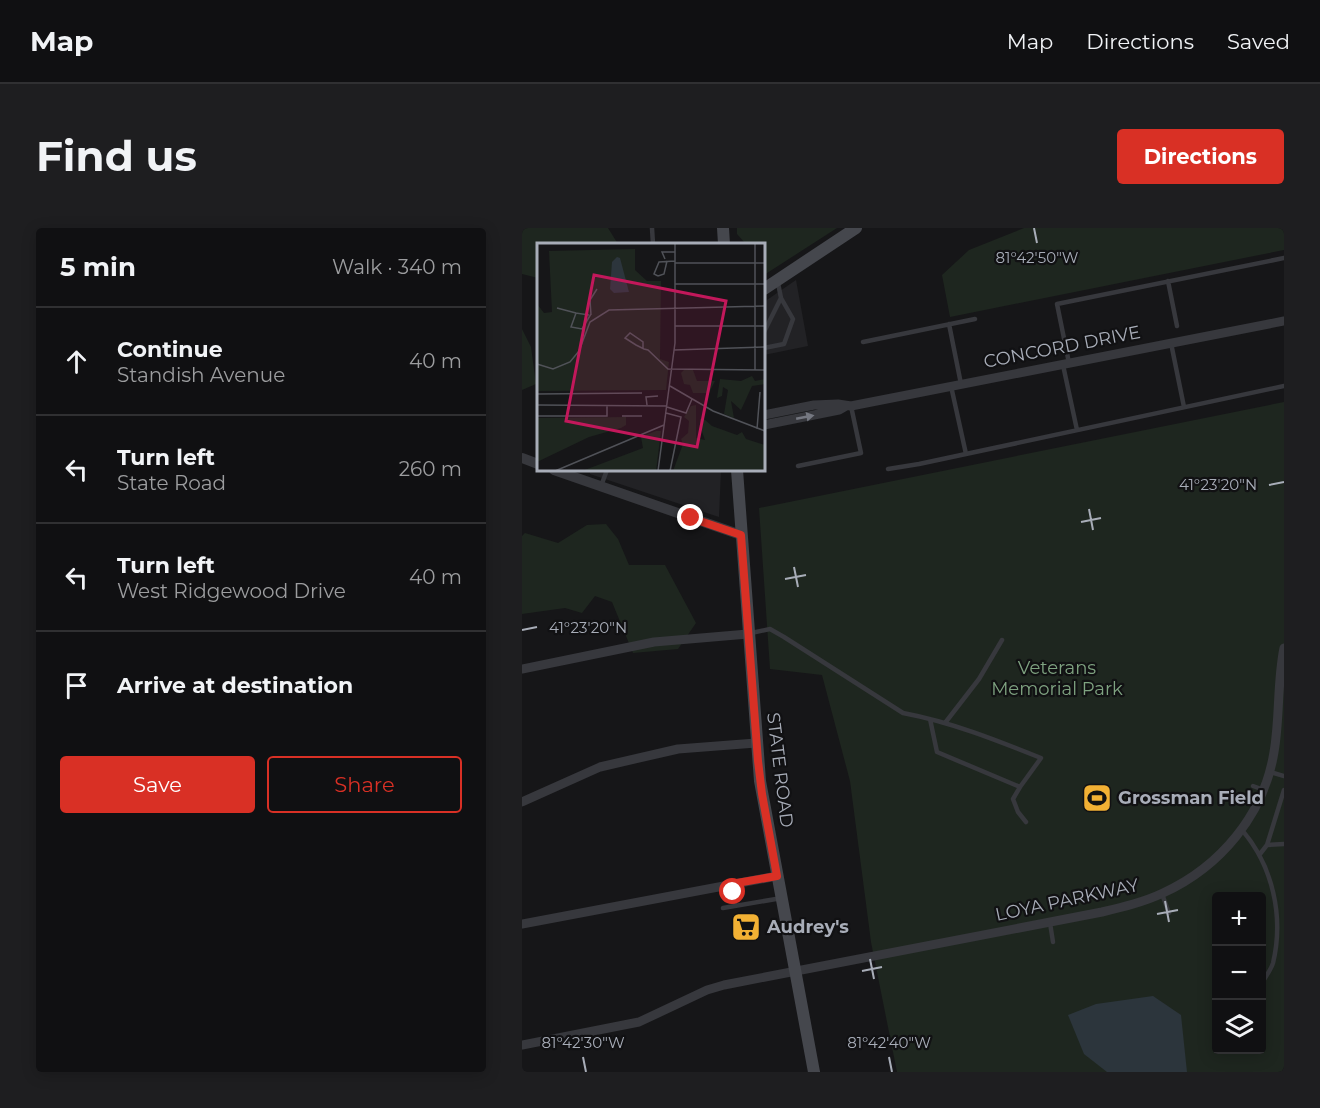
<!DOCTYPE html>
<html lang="en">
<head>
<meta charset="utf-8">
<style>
  body { margin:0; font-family:Montserrat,sans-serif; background:#1e1e20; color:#f1f3f6 }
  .controls { position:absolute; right:18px; bottom:18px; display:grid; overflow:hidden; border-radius:6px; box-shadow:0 3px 15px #0003 }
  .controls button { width:54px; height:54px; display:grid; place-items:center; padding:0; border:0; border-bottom:2px solid #303032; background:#101012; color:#f1f3f6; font:30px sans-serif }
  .stop { position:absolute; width:18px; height:18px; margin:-14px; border:4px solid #d93025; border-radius:50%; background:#fff }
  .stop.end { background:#d93025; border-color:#fff; box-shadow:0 2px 6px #0008 }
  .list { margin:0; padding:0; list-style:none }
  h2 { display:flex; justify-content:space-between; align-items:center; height:78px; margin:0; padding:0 24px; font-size:26px }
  h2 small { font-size:20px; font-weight:400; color:#9c9d9f }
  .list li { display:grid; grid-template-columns:39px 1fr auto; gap:18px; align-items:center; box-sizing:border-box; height:108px; padding:0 24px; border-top:2px solid #303032 }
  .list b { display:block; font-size:22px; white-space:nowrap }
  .list p { margin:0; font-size:20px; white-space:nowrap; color:#9c9d9f }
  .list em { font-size:20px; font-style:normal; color:#9c9d9f }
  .actions { display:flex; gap:12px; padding:18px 24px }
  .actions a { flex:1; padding:14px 0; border:2px solid #d93025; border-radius:6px; text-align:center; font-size:21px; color:#d93025 }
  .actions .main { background:#d93025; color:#fff }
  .icon { flex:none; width:33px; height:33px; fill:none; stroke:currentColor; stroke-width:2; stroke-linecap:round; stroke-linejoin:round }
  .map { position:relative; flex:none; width:762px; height:844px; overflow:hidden; border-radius:6px }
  header { display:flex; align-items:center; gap:36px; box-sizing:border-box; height:84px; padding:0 30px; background:#101012; border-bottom:2px solid #303032 }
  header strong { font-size:28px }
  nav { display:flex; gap:33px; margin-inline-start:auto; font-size:21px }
  .intro { display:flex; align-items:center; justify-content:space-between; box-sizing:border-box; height:144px; padding:0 36px }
  h1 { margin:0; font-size:42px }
  .button { padding:15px 27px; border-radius:6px; background:#d93025; color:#fff; font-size:21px; font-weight:700 }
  main { display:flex; gap:36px; padding:0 36px }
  aside { flex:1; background:#101012; border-radius:6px; box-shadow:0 3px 15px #0003 }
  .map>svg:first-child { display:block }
  .built { fill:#222225 }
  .green { fill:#1e261f; fill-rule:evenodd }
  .water { fill:#2c353c }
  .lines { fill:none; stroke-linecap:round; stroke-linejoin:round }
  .service { stroke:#37383d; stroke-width:4.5 }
  .minor { stroke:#37383d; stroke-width:9 }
  .tertiary { stroke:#37383d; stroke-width:10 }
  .secondary { stroke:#45474d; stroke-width:12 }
  .oneway { fill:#757881 }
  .route { stroke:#d93025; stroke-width:8 }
  .ticks { fill:none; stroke:#a8adb8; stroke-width:2 }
  .labels { text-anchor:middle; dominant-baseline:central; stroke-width:4.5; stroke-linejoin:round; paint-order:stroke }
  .street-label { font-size:18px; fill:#a8adb8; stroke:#111113 }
  .park-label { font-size:18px; fill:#7fa381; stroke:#111113 }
  .poi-label { font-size:18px; font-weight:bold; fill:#a8adb8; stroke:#111113; text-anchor:start }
  .inset-road { fill:none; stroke:#505258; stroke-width:1.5 }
  .view { fill:#c2185b; fill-opacity:0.15; stroke:#c2185b; stroke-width:3 }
  .inset-edge { fill:none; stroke:#a8adb8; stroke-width:3 }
  .ticks-label { font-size:15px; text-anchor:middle; fill:#a8adb8; stroke:#111113; stroke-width:4.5; stroke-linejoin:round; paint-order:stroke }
</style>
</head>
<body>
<header>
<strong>Map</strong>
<nav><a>Map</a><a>Directions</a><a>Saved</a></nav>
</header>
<div class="intro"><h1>Find us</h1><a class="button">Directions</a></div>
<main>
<aside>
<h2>5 min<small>Walk · 340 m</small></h2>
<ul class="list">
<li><svg class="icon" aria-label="ahead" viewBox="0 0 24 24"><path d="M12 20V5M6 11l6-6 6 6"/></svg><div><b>Continue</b><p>Standish Avenue</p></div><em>40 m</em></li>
<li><svg class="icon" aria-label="left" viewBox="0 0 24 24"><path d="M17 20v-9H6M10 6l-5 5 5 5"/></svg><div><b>Turn left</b><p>State Road</p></div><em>260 m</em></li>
<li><svg class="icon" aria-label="left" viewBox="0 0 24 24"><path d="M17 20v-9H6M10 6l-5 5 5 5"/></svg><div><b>Turn left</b><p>West Ridgewood Drive</p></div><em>40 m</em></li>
<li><svg class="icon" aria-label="arrive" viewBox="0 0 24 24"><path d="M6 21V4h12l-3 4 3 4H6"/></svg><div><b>Arrive at destination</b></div></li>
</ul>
<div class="actions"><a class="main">Save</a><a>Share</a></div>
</aside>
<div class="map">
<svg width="762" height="844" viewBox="0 0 762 844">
  <rect width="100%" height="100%" fill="#161618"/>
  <path class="built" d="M274 52 286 118 242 127V74Z
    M68 242H199L197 289 68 246Z"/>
  <path class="green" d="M0 0H86L96 16H16V50L0 46Z
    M215 0H315L242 47V16H220L222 14 215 6Z
    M502 0H762V22L428 89 420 47 447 22Z
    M0 101 9 119 14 156 0 162Z
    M762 174V844H375L349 714 328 553 300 447 248 441 237 280ZM694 668H740V822H694Z
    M84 296 96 311 107 337H143L174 395 156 421 111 425 90 374 73 368 60 385 43 380 0 386V308L3 305 36 315 65 297Z"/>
  <path class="water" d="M631 768 659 787 665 844H585L562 826 546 787 574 776Z"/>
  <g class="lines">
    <path class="service" d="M130 0 131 16
      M646 53 655 98
      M427 96 439 156
      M242 104 259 70 256 55
      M341 114 453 91
      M649 115 662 179
      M242 120 262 116 271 91 259 70
      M547 135 535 76 762 30
      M541 137 555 202
      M429 158 444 226
      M276 238 339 225 329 178
      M366 241 397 236 762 158
      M79 258 85 242
      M229 405 248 401 262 409 381 485C429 494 474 512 519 530L498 559 415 524 408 491
      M423 495 457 451 480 412
      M748 544 762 548
      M731 558 742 562
      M498 559 491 571 496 584 504 594
      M720 602C751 638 762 689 751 735 749 742 743 749 740 755
      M745 617 762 616
      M738 626 745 617 762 562
      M210 657 213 678
      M640 666 647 685
      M201 680 260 670
      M528 695 531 714"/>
    <path class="minor" d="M242 187 292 177 316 176 329 178 762 93
      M242 197 317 182 324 178
      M0 441 132 414 226 406
      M0 574 78 539 156 521 234 515
      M0 696 255 648
      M0 817 117 794 185 762 202 757 580 684C601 679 622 674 641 665 698 639 742 587 752 524 758 490 755 454 762 420"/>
    <path class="tertiary" d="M0 230 16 236
      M32 242 219 307"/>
    <path class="secondary" d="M201 0 202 16
      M242 61 334 0
      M215 242 238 553 292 844"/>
  </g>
  <defs><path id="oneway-solid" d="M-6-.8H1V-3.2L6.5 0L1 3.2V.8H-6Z" transform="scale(1.5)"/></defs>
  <use class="oneway" href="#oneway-solid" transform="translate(283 189) rotate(-11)"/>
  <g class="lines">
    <path class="route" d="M169 290 219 307 236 533 240 566 255 648 209 656 211 664"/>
  </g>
  <path class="ticks" d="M512 0 515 15M747 257 762 254M567 281 571 302M559 294 579 290M272 339 276 359M263 351 284 347M0 402 15 399M643 673 647 694M635 686 656 682M348 731 352 751M340 743 360 739M61 829 64 844M367 829 370 844"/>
  <defs>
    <g id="stadium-square" transform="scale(1.5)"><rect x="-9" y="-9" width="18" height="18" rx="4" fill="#f2b134" stroke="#111113"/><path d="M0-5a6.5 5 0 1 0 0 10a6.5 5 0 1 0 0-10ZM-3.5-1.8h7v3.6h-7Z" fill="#111"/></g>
    <g id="supermarket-square" transform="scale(1.5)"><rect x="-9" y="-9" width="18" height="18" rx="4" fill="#f2b134" stroke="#111113"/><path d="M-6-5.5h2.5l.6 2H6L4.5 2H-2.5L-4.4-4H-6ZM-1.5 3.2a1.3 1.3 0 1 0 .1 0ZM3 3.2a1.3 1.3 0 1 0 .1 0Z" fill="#111"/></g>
  </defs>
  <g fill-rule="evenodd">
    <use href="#stadium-square" x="575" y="570"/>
    <use href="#supermarket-square" x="224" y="699"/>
  </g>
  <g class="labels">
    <g class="street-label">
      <text transform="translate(540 119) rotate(-11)">CONCORD DRIVE</text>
      <text transform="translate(258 542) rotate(83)">STATE ROAD</text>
      <text transform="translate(545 672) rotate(-12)">LOYA PARKWAY</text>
    </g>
    <g class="park-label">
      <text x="535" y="440">Veterans<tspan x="535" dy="21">Memorial Park</tspan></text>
    </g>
    <g class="poi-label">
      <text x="596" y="570">Grossman Field</text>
      <text x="245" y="699">Audrey's</text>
    </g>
  </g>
  <g transform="translate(15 15)">
    <rect width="228" height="228" fill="#161618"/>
    <path d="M98 6V27L110 38H124L123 116 132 119 129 147 0 148V61L7 70 15 69 12 8ZM148 126 156 127 160 138H178L172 150H156L153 142 147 141 144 130ZM215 133 218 138 228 136V141L215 143 204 167 194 158 197 175 187 171 191 147 186 144 185 153 180 155 183 136 204 138ZM159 162V195L168 197 163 183V176H167L175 183 200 192 205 189 209 196 228 202V228H136L146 201 144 196 151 190 152 178 147 174 154 163ZM89 174V182L84 185 52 194 0 219V175ZM119 188H124L119 228H45L106 205 104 194Z" fill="#1e261f"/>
    <path d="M80 14 83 15 92 49 77 50 73 46 75 19Z" fill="#2c353c"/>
    <path class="inset-road" d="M218 0V127M128 16 125 9H138M138 20H228M121 33 117 31 122 19 138 18M121 33 127 31 130 18M138 41H228M20 65 39 70M52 72 39 70 34 84 45 86 54 71M54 72 53 57 60 46M138 83H228M106 105V99L93 90 88 95 99 102 107 106 111 107 131 126 228 127M137 107 228 104M0 121 16 126 33 119 42 108 53 79 72 67 228 63M133 143 176 168 228 188M0 151 105 150M0 162 130 163M110 162 109 154 121 153M130 164 149 170 155 156M129 170 144 174 133 228M0 173H70V162M85 173H105M220 186 223 149M18 228 127 182M121 228 138 100V0"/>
    <path class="view" d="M57 32 189 58 160 204 29 178Z"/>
    <rect width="228" height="228" class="inset-edge"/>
  </g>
  <g class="ticks-label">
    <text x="515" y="35">81°42'50"W</text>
    <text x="696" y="262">41°23'20"N</text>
    <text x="66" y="405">41°23'20"N</text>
    <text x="61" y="820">81°42'30"W</text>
    <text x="367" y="820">81°42'40"W</text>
  </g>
</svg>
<div class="controls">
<button>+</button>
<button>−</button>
<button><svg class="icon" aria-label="layers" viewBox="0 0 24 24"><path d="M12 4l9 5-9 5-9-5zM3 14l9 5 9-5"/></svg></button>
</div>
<div class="stop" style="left:211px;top:664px"></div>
<div class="stop end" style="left:169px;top:290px"></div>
</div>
</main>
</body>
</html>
